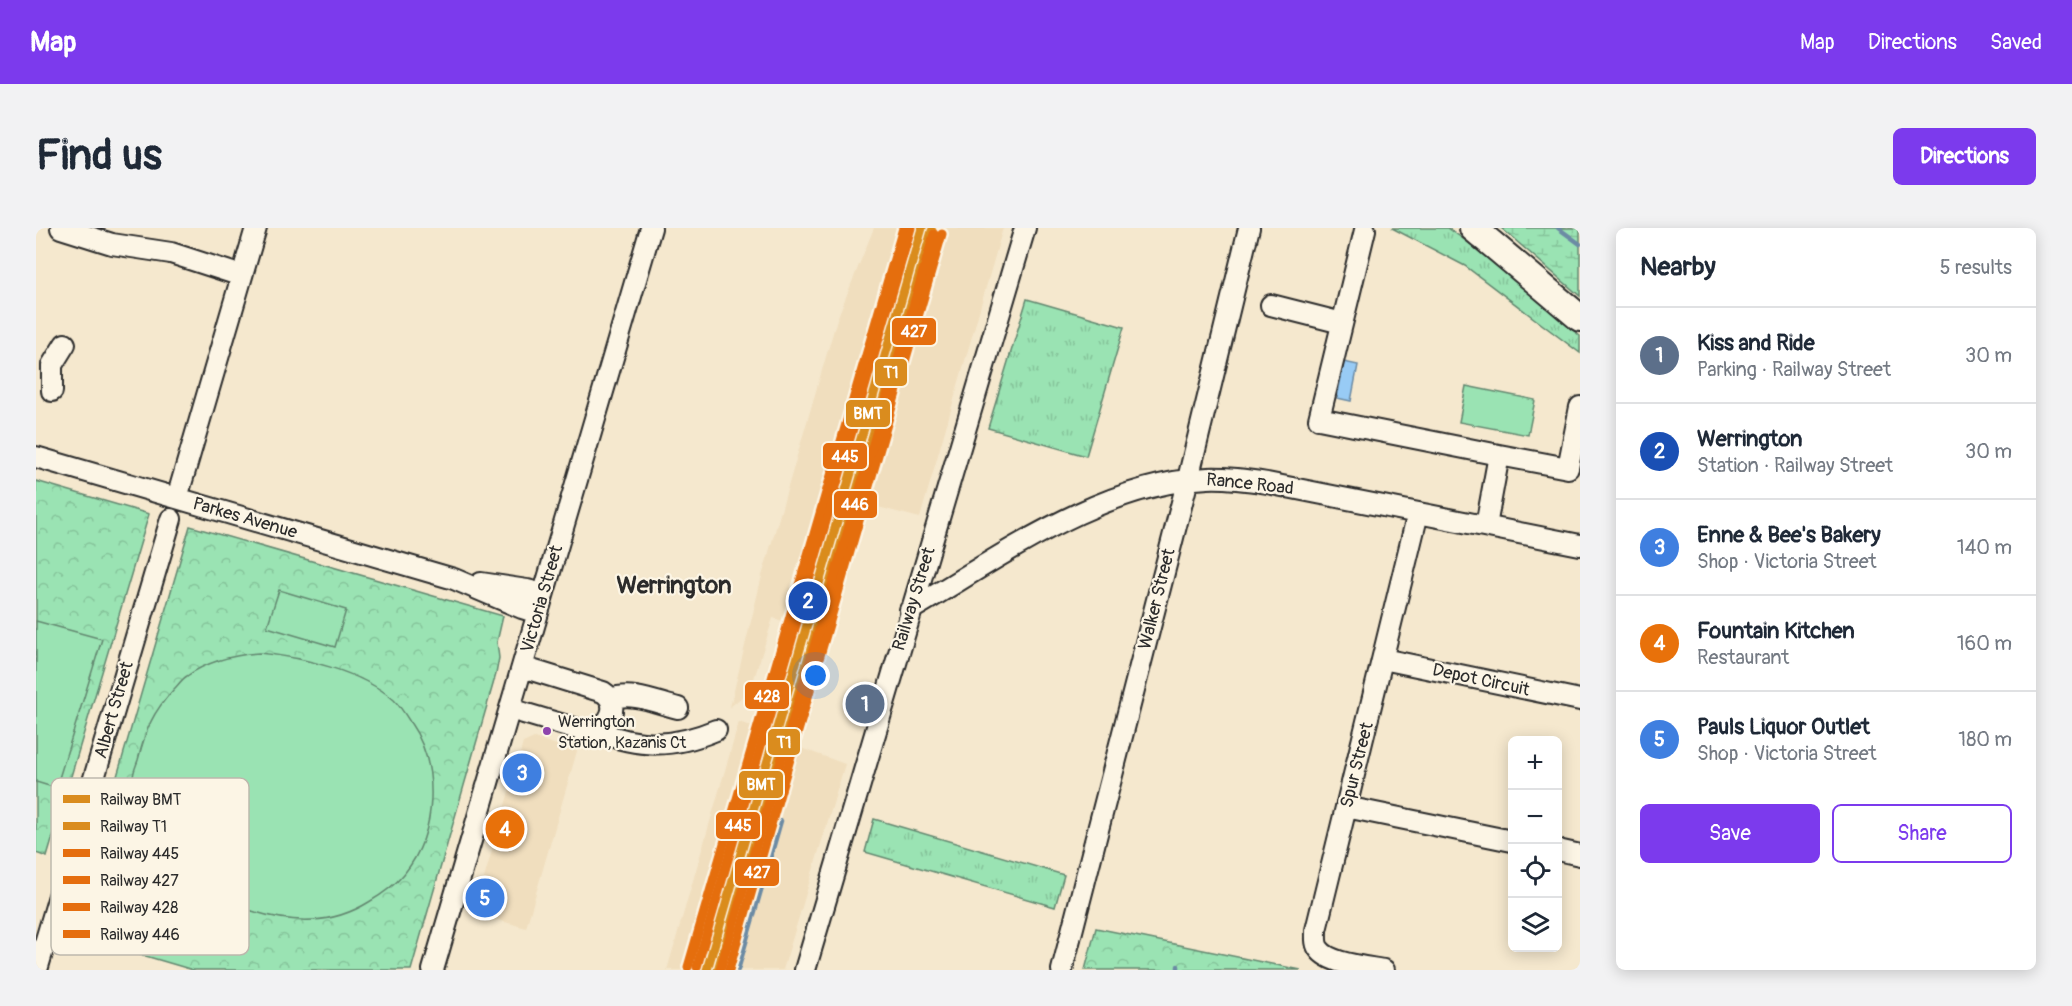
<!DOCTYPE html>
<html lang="en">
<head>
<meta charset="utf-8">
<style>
  body { margin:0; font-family:Pangolin,sans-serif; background:#f2f2f3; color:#1f2937 }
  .controls { position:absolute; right:18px; bottom:18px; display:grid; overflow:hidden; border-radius:9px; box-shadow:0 3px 15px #0003 }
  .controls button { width:54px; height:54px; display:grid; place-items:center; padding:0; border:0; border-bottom:2px solid #e0e1e3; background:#fff; color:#1f2937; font:30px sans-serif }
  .you { position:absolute; left:780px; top:448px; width:21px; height:21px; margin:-15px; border:4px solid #fff; border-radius:50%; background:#1a73e8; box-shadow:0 0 0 9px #1a73e833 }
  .badge { display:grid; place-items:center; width:39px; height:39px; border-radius:50%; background:#7c3aed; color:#fff; font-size:20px; font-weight:700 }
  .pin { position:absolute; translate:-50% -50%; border:3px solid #fff; box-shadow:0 2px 6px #0006 }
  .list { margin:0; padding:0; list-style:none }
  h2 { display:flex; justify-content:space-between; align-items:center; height:78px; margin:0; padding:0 24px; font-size:26px }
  h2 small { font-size:20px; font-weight:400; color:#747a83 }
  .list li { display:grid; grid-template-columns:39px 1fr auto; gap:18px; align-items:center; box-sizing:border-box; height:96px; padding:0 24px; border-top:2px solid #e0e1e3 }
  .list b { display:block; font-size:22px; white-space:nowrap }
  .list p { margin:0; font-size:20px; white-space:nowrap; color:#747a83 }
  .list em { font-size:20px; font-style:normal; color:#747a83 }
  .actions { display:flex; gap:12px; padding:18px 24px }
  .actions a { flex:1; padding:14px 0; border:2px solid #7c3aed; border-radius:9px; text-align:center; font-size:21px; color:#7c3aed }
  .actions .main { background:#7c3aed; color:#fff }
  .icon { flex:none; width:33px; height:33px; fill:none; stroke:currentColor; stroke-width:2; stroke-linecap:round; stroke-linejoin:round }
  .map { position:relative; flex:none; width:1544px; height:742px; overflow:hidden; border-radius:9px }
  header { display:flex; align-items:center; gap:36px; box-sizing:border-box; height:84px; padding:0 30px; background:#7c3aed; color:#fff }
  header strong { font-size:28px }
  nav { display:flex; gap:33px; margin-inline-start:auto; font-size:21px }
  .intro { display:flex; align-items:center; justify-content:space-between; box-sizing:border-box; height:144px; padding:0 36px }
  h1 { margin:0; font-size:42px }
  .button { padding:15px 27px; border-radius:9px; background:#7c3aed; color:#fff; font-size:21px; font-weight:700 }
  main { display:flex; gap:36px; padding:0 36px }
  aside { flex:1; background:#fff; border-radius:9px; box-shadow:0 3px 15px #0003 }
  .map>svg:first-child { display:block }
  .built { fill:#f0debe }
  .grass { fill:url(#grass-tufts); stroke:#62876f; stroke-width:1.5 }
  .wetland { fill:url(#wetland-marsh); stroke:#62876f; stroke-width:1.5 }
  .park { fill:url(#park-crowns); stroke:#62876f; stroke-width:1.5 }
  .garden { fill:#9ae3b3; stroke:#62876f; stroke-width:1.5 }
  .water { fill:#98cbf5; stroke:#6c8ba4; stroke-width:1.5 }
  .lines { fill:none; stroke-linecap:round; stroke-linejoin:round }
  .stream { stroke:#6c8ba4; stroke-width:4.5 }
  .minor-casing { stroke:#2b2b2b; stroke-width:24 }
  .major-casing { stroke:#2b2b2b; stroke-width:30 }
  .minor { stroke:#fcf5e5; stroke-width:20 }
  .major { stroke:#fcf5e5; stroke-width:26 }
  .rail-1-casing { stroke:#fcf5e5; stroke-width:14 }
  .rail-2-casing { stroke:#fcf5e5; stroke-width:14 }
  .rail-3-casing { stroke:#fcf5e5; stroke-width:14 }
  .rail-4-casing { stroke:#fcf5e5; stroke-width:14 }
  .rail-5-casing { stroke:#fcf5e5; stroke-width:14 }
  .rail-6-casing { stroke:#fcf5e5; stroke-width:14 }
  .rail-1 { stroke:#da8c1e; stroke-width:9 }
  .rail-2 { stroke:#da8c1e; stroke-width:9 }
  .rail-3 { stroke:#e56e0f; stroke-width:9 }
  .rail-4 { stroke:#e56e0f; stroke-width:9 }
  .rail-5 { stroke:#e56e0f; stroke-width:9 }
  .rail-6 { stroke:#e56e0f; stroke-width:9 }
  .bus-dot { fill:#8e44ad; stroke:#fcf5e5; stroke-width:2 }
  .labels { text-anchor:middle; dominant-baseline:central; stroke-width:4.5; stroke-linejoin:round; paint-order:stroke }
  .bus-label { font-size:16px; fill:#2b2b2b; stroke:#fcf5e5; text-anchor:start }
  .street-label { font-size:18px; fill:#2b2b2b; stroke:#fcf5e5 }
  .district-label { font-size:24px; font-weight:bold; fill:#2b2b2b; stroke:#fcf5e5 }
  .key { fill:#fcf5e5; stroke:#bdb8ad; stroke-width:1.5 }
  .key-label { font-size:16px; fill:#2b2b2b }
  .line-badge { stroke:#fcf5e5; stroke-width:2 }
  .badge-label { font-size:16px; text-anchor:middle; font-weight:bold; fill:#fff }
</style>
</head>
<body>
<header>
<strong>Map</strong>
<nav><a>Map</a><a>Directions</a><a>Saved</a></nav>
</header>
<div class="intro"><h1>Find us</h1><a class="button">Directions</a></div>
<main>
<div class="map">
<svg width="1544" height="742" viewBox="0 0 1544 742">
  <defs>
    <pattern id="grass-tufts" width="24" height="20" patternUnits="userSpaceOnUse" patternTransform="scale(1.5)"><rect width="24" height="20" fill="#9ae3b3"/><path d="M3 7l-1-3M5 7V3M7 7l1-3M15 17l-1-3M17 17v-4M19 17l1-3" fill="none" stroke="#85c39a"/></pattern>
    <pattern id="wetland-marsh" width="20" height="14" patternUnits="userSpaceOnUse" patternTransform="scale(1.5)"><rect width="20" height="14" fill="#9ae3b3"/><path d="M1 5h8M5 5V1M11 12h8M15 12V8" fill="none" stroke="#85c39a"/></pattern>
    <pattern id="park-crowns" width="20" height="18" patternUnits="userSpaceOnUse" patternTransform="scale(1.5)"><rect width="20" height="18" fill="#9ae3b3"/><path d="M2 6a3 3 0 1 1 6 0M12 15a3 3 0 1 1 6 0" fill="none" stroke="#85c39a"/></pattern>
  </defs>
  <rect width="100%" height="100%" fill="#f5e8ce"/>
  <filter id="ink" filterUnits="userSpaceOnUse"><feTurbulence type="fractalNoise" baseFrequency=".0167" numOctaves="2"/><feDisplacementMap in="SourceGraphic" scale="12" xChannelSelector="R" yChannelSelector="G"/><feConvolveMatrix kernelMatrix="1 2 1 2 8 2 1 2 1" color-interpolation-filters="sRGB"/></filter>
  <g filter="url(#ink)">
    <path class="built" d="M838 0H967L884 290 819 273 872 92 863 90 741 508 751 511V515L809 536 747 742H631L703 494 720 500 717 512 723 513 849 85 841 83 750 394 737 390 716 457 706 469 694 479 726 348 801 91Z
      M498 510 541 523 490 700 438 685 487 515Z"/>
    <path class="grass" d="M1356 0H1412L1467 40 1544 108V125L1429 38Z
      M991 71 1088 99 1050 228 952 200Z
      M838 591 1028 647 1019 679 829 624Z"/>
    <path class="wetland" d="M1465 0H1544V68L1471 5Z"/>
    <path class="park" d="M0 253 113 286 11 629 0 625Z
      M154 298 467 388 461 414 463 430 460 446 375 742H157L35 706Z
      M1060 700 1265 742H1049Z"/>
    <path class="garden" d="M1430 158 1499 172 1492 207 1423 194Z
      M243 362 310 382 299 419 231 399Z
      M0 393 66 411 20 560 0 554Z
      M223 425C266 429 325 443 358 472 364 478 369 486 374 494 404 537 402 604 368 646 359 657 345 667 333 674 296 697 257 696 216 683 190 675 163 668 142 650 117 629 96 583 97 550 97 544 100 538 102 532 110 501 116 485 138 461 142 457 146 451 151 448 172 433 197 427 223 425Z"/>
    <path class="water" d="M1308 134 1322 137 1315 173 1301 170Z"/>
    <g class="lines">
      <path class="stream" d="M1522 0 1544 16
        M1142 738V742
        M702 742 745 593"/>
      <g class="minor-casing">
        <path id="minor" d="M25 0 76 16 135 25 206 48
          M1329 2 1283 191 1463 227 1450 298
          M1235 77 1306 95
          M16 163V137L29 116
          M1463 227 1532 240 1544 179
          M0 229 418 351 486 380 502 385
          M141 270 220 0
          M445 355 491 362 507 366
          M874 382C965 329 1063 256 1172 250 1191 249 1211 252 1231 255L1544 317
          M1347 431 1544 472
          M575 471C596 463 621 475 642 480
          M474 481 555 505C573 499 586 476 567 464L486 439
          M560 503C604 520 637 520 680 502
          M1310 579 1476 613
          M1522 622 1544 627
          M1 742 135 291
          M397 742 615 0
          M769 742 989 0
          M1026 742 1152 251 1213 0
          M1348 742C1331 739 1293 736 1283 721 1279 716 1280 709 1280 702L1382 285"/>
      </g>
      <g class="major-casing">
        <path id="major" d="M1437 0 1544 90"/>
      </g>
      <use href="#minor" class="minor"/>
      <use href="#major" class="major"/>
      <g class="rail-1-casing">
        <path id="rail-1" d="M671 742 886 0"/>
      </g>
      <g class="rail-2-casing">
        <path id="rail-2" d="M682 742 896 3"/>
      </g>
      <g class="rail-3-casing">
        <path id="rail-3" d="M661 739 875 0"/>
      </g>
      <g class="rail-4-casing">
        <path id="rail-4" d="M693 742 906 6"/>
      </g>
      <g class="rail-5-casing">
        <path id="rail-5" d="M652 739 867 0"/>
      </g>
      <g class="rail-6-casing">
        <path id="rail-6" d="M684 742 898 6"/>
      </g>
      <use href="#rail-1" class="rail-1"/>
      <use href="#rail-2" class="rail-2"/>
      <use href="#rail-3" class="rail-3"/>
      <use href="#rail-4" class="rail-4"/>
      <use href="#rail-5" class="rail-5"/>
      <use href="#rail-6" class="rail-6"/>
    </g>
  </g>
  <circle class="bus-dot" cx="511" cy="503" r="5"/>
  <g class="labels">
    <g class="bus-label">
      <text x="522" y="494">Werrington<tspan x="522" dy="21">Station, Kazanis Ct</tspan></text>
    </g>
    <g class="street-label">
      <text transform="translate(1214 256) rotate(6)">Rance Road</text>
      <text transform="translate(209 290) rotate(16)">Parkes Avenue</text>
      <text transform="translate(506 371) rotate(-74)">Victoria Street</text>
      <text transform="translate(878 371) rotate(-73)">Railway Street</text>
      <text transform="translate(1121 371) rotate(-76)">Walker Street</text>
      <text transform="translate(1445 452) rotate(12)">Depot Circuit</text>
      <text transform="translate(78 482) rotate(-74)">Albert Street</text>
      <text transform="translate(1321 537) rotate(-76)">Spur Street</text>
    </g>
    <g class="district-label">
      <text x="638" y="357">Werrington</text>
    </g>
  </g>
  <rect x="15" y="550" width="198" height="177" rx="9" class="key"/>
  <rect x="27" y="567" width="27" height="8" fill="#da8c1e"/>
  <rect x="27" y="594" width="27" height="8" fill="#da8c1e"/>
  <rect x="27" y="621" width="27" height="8" fill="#e56e0f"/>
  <rect x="27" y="648" width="27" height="8" fill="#e56e0f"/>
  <rect x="27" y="675" width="27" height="8" fill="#e56e0f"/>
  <rect x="27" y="702" width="27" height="8" fill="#e56e0f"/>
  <g class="key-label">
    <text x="64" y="577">Railway BMT</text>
    <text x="64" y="604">Railway T1</text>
    <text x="64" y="631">Railway 445</text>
    <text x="64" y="658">Railway 427</text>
    <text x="64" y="685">Railway 428</text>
    <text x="64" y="712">Railway 446</text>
  </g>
  <g class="line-badge">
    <rect x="855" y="89" width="46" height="29" rx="6" fill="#e56e0f"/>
    <rect x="838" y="130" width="34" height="29" rx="6" fill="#da8c1e"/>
    <rect x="809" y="171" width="46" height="29" rx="6" fill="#da8c1e"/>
    <rect x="786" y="214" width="46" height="28" rx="6" fill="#e56e0f"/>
    <rect x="797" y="262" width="45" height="29" rx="6" fill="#e56e0f"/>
    <rect x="708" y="453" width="46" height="29" rx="6" fill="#e56e0f"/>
    <rect x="731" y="500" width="34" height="28" rx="6" fill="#da8c1e"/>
    <rect x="702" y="542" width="46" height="29" rx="6" fill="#da8c1e"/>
    <rect x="679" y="583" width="46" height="29" rx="6" fill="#e56e0f"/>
    <rect x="698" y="630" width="46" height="29" rx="6" fill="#e56e0f"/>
  </g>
  <g class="badge-label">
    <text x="878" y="109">427</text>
    <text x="855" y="150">T1</text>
    <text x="832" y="191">BMT</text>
    <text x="809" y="234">445</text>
    <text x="819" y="282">446</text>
    <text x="731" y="474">428</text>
    <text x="748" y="520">T1</text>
    <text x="725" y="562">BMT</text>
    <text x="702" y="603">445</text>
    <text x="721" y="650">427</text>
  </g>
</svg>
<div class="controls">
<button>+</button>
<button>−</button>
<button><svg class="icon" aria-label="locate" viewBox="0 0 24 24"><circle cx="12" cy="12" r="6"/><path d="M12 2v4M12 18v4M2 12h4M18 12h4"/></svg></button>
<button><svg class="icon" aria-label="layers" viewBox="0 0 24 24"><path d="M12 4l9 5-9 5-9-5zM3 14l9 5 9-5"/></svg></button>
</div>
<div class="you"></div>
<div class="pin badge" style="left:829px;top:476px;background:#5c6f8a">1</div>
<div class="pin badge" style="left:772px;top:373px;background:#1a4fb4">2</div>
<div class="pin badge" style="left:486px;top:545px;background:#3f7fe0">3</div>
<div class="pin badge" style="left:469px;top:601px;background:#e8710a">4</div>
<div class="pin badge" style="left:449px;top:670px;background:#3f7fe0">5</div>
</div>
<aside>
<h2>Nearby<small>5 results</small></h2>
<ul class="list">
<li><span class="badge" style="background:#5c6f8a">1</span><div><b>Kiss and Ride</b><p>Parking · Railway Street</p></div><em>30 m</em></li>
<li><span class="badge" style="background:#1a4fb4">2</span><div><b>Werrington</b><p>Station · Railway Street</p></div><em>30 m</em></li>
<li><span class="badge" style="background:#3f7fe0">3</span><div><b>Enne &amp; Bee's Bakery</b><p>Shop · Victoria Street</p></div><em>140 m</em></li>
<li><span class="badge" style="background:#e8710a">4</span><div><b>Fountain Kitchen</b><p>Restaurant</p></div><em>160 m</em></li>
<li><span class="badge" style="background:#3f7fe0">5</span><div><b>Pauls Liquor Outlet</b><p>Shop · Victoria Street</p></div><em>180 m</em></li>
</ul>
<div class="actions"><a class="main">Save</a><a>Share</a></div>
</aside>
</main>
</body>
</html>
